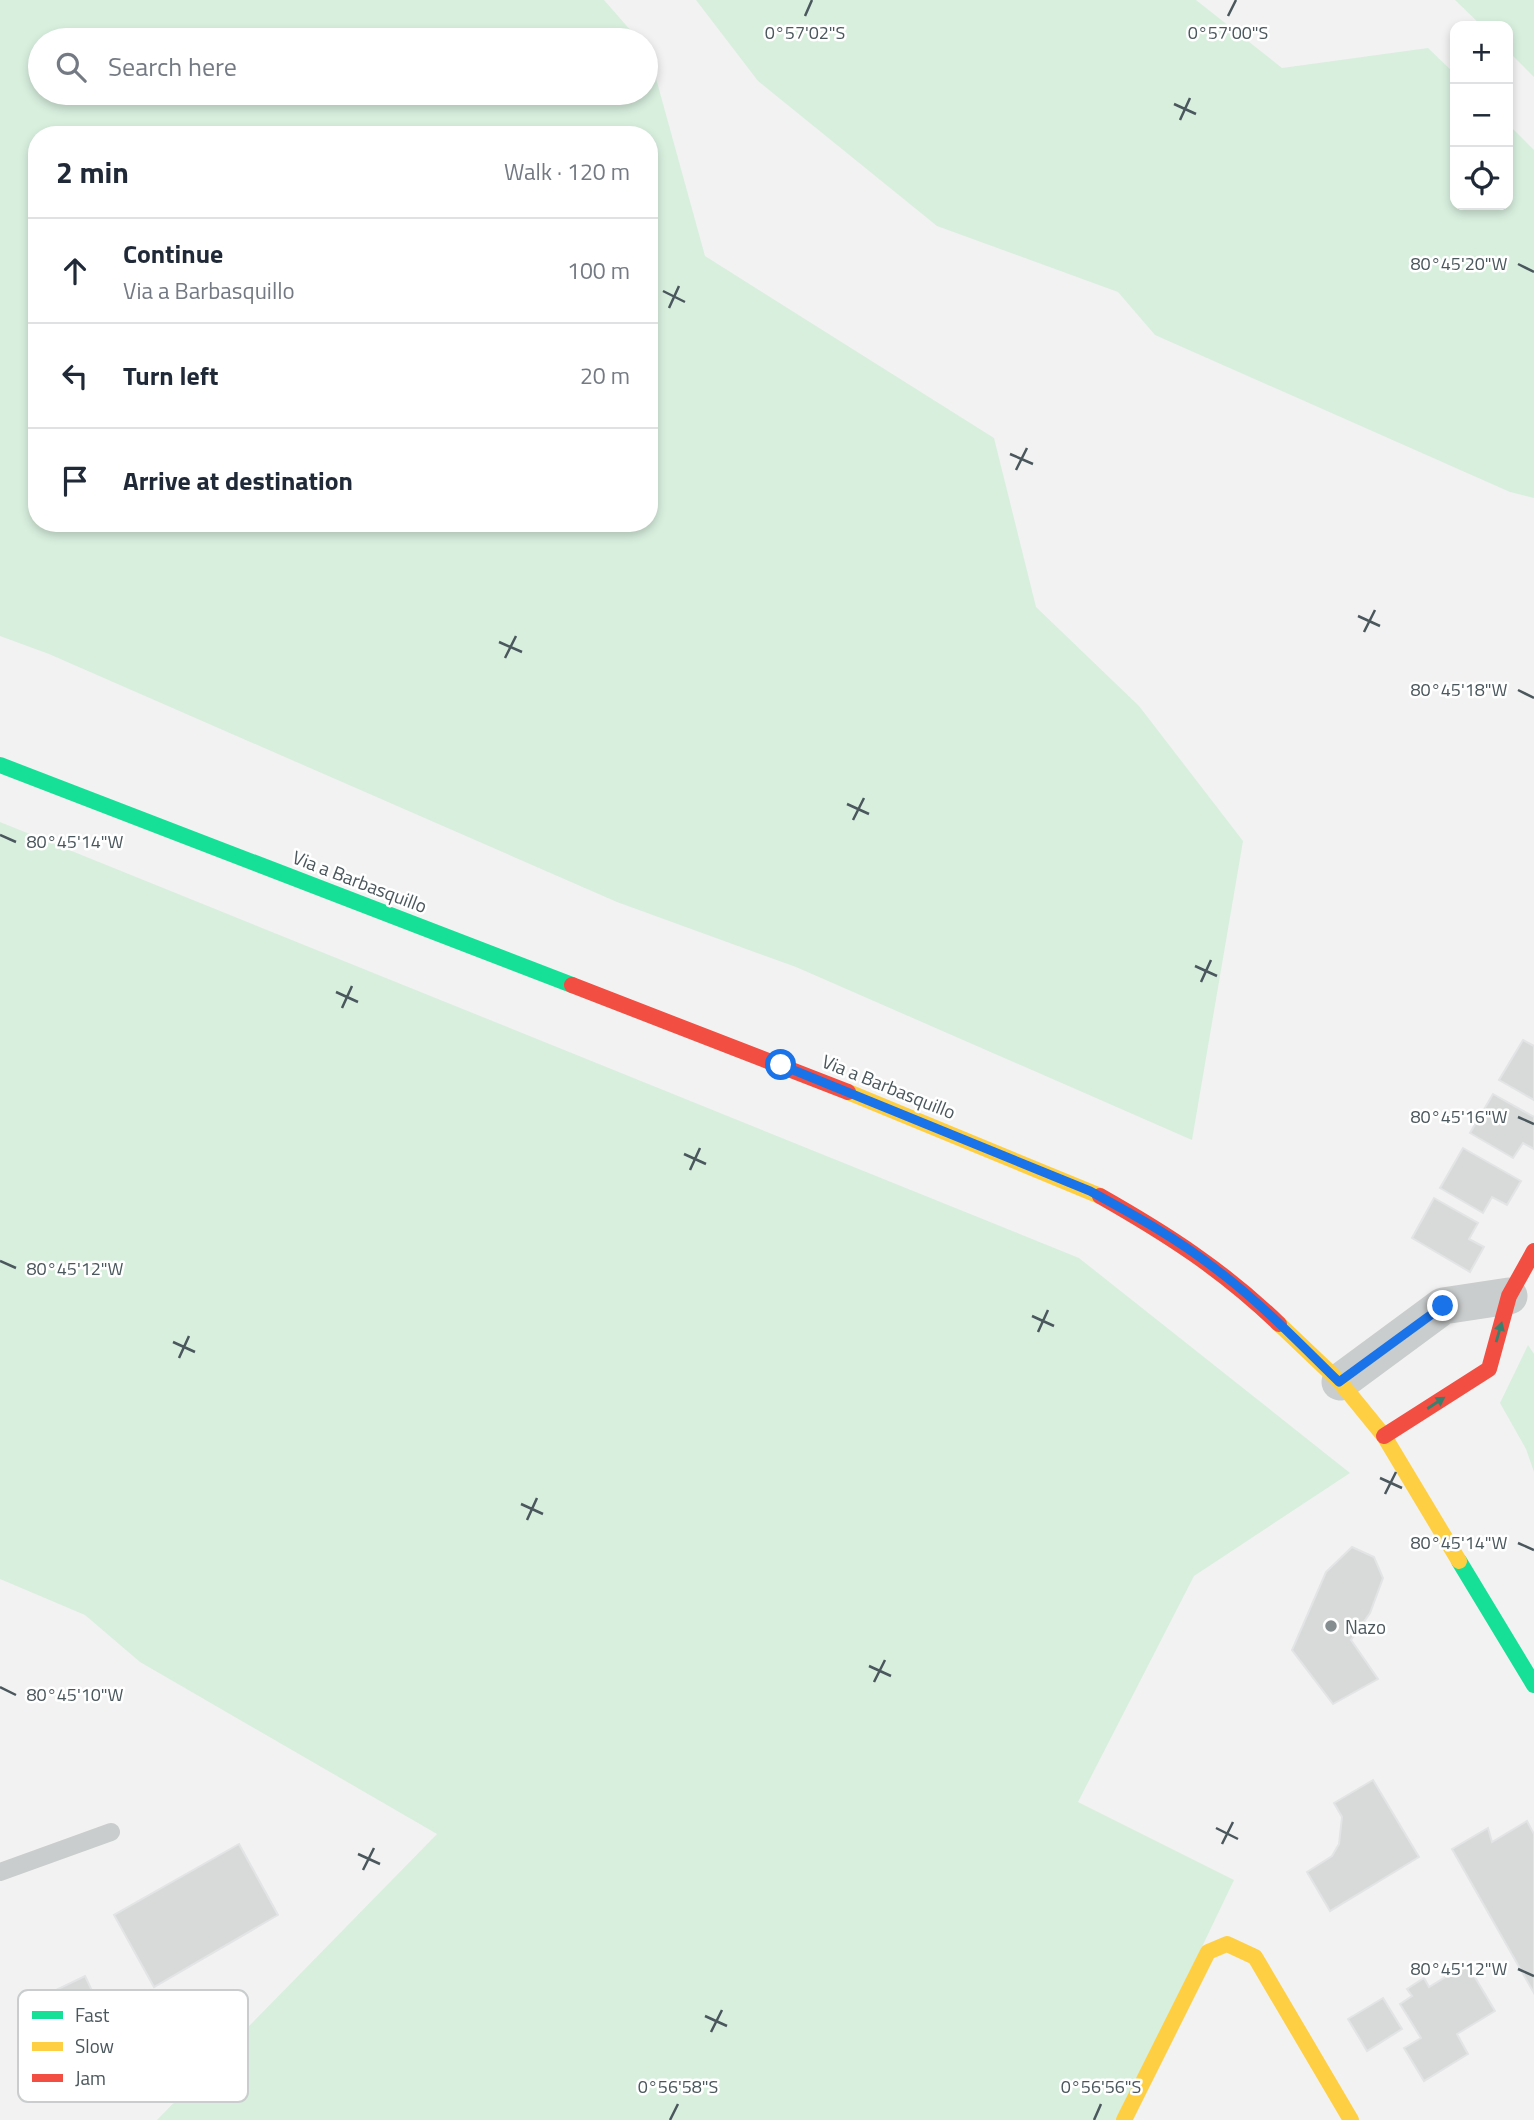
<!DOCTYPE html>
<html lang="en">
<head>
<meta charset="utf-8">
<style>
  body { margin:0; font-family:"Titillium Web",sans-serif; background:#f6f6f7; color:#1f2937 }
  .controls { position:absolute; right:21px; top:21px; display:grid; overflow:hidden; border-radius:14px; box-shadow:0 4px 10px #0003 }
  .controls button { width:63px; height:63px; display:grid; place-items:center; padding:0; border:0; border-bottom:2px solid #e0e1e3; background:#fff; color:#1f2937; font:35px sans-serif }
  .stop { position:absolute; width:21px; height:21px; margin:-16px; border:5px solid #1a73e8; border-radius:50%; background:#fff }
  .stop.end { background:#1a73e8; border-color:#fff; box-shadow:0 2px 7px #0008 }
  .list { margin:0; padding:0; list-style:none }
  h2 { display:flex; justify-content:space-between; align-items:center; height:91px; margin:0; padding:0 28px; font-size:30px }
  h2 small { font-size:23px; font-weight:400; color:#747a83 }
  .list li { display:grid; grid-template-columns:46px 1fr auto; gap:21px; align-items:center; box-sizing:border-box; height:105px; padding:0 28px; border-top:2px solid #e0e1e3 }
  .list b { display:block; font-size:26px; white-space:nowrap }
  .list p { margin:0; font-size:23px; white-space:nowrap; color:#747a83 }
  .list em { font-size:23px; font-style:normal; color:#747a83 }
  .icon { flex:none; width:38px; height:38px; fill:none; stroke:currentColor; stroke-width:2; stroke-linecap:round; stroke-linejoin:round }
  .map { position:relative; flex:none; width:1534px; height:2120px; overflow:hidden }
  .search { position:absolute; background:#fff; box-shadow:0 4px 10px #0003; left:28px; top:28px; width:630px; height:77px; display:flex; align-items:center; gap:18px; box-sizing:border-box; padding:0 24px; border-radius:38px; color:#747a83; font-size:26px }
  .panel { position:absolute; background:#fff; box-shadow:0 4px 10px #0003; left:28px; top:126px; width:630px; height:406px; border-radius:28px }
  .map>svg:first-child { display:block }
  .green { fill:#d8efde; fill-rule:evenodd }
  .building { fill:#d8dada; stroke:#e3e4e5; stroke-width:2 }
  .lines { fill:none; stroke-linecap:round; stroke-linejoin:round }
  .lane { stroke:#cacdcd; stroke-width:18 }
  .street { stroke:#cacdcd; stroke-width:37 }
  .fast { stroke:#16e098; stroke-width:16 }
  .slow { stroke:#ffcf43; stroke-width:16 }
  .jam { stroke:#f24e42; stroke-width:16 }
  .oneway { fill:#3a806f }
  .route { stroke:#1a73e8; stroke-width:9 }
  .ticks { fill:none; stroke:#4a575d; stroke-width:2.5 }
  .poi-dot { fill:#858d91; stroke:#fff; stroke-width:2.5 }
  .labels { text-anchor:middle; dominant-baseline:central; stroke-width:5; stroke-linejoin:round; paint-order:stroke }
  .street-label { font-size:19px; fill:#4a575d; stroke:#fff }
  .poi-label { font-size:19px; fill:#4a575d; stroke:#fff; text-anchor:start }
  .key { fill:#fff; stroke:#c9cdce; stroke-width:2 }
  .key-label { font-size:19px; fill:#4a575d }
  .ticks-label { font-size:18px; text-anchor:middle; fill:#4a575d; stroke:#fff; stroke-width:5; stroke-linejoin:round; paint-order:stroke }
</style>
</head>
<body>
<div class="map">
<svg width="1534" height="2120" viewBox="0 0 1534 2120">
  <rect width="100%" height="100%" fill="#f2f2f2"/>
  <path class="green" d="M0 0H604L639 40H40V93H646V49L649 53 705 256 994 438 1036 607 1139 706 1243 841 1192 1140 796 967 617 902 49 654 0 636ZM37 135H649V523H37Z
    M696 0H1196L1282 68 1428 48 1455 74V205H1508V124L1534 150V498L1510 492 1155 335 1118 292 937 226 758 81Z
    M1455 0H1534V77L1508 51V26H1482Z
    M0 822 1079 1258 1350 1473 1194 1576 1078 1802 1234 1880 1119 2120H157L437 1834 140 1662 85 1615 0 1579Z
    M1528 1345 1534 1354V1472L1526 1449 1500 1403Z"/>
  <path class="building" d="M1523 1040 1534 1046V1100L1499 1080Z
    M1493 1094 1534 1117V1149L1523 1143 1513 1158 1470 1133Z
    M1463 1148 1521 1181 1507 1205 1492 1197 1483 1213 1440 1188Z
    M1434 1198 1478 1223 1469 1239 1484 1247 1470 1272 1412 1238Z
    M1352 1547 1374 1557 1383 1578 1370 1613 1351 1640 1378 1679 1333 1704 1292 1650 1326 1572Z
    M1373 1780 1419 1857 1330 1911 1307 1872 1332 1856 1339 1844 1342 1817 1334 1803Z
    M1527 1821 1534 1834V1993L1452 1849 1488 1828 1492 1842Z
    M239 1844 278 1915 154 1987 114 1915Z
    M1467 1964 1495 2011 1457 2034 1468 2054 1424 2081 1404 2048 1421 2038 1400 2004 1412 1996 1407 1989 1424 1978 1429 1987Z
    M85 1976 105 2018 50 2044 31 2002Z
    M1383 1998 1402 2029 1367 2051 1348 2019Z"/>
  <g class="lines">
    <path class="lane" d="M0 1872 111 1832"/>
    <path class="street" d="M1340 1382 1443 1306 1509 1296"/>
    <path class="fast" d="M0 765 572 985
      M1459 1561 1534 1685"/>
    <path class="slow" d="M848 1092 1100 1196
      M1279 1324 1340 1382 1384 1436 1459 1561
      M1124 2120 1208 1952 1227 1944 1255 1957 1351 2120"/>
    <path class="jam" d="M572 985 848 1092
      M1100 1196C1167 1234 1223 1270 1279 1324
      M1384 1436 1489 1369 1509 1296 1534 1251"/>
  </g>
  <defs><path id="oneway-solid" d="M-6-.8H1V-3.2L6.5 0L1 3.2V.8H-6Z" transform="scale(1.75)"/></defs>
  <g class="oneway">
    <use href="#oneway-solid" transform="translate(1499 1332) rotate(-74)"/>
    <use href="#oneway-solid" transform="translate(1436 1403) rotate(-33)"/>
  </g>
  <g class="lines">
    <path class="route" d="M781 1065 1090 1191C1134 1215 1178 1239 1217 1270 1261 1303 1300 1344 1339 1382L1443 1306"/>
  </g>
  <path class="ticks" d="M805 16 812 0M1228 16 1236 0M1174 104 1196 114M1180 120 1190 98M1518 264 1534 272M663 291 685 302M669 308 679 286M1010 454 1033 464M1016 470 1027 448M1358 616 1380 626M1364 632 1375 610M499 642 522 652M505 658 516 636M1518 690 1534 698M847 804 869 814M853 820 864 798M0 835 16 842M1195 966 1217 976M1201 982 1211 960M336 992 358 1002M342 1008 352 986M1518 1117 1534 1124M684 1154 706 1164M690 1170 700 1148M0 1261 16 1268M1032 1316 1054 1326M1038 1332 1048 1310M173 1342 195 1352M179 1358 189 1336M1380 1478 1402 1488M1385 1494 1396 1472M521 1504 543 1514M527 1520 537 1498M1518 1543 1534 1550M869 1666 891 1676M874 1682 885 1660M0 1687 16 1695M1216 1828 1238 1839M1222 1844 1233 1822M358 1854 380 1864M363 1870 374 1848M1518 1969 1534 1976M705 2016 727 2026M711 2032 722 2010M670 2120 678 2104M1094 2120 1101 2104"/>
  <circle class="poi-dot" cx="1331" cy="1626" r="7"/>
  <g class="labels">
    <g class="street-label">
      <text transform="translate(360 881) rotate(21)">Via a Barbasquillo</text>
      <text transform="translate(889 1086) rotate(22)">Via a Barbasquillo</text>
    </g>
    <g class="poi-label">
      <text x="1345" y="1626">Nazo</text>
    </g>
  </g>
  <rect x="18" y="1990" width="230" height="112" rx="10" class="key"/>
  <rect x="32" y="2011" width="31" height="8" fill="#16e098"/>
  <rect x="32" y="2042" width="31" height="9" fill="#ffcf43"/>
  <rect x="32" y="2074" width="31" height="8" fill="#f24e42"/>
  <g class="key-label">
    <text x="75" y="2022">Fast</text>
    <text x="75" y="2053">Slow</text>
    <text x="75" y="2085">Jam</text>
  </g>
  <g class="ticks-label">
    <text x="805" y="39">0°57'02"S</text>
    <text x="1228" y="39">0°57'00"S</text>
    <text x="1459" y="270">80°45'20"W</text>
    <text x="1459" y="696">80°45'18"W</text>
    <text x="75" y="848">80°45'14"W</text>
    <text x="1459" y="1123">80°45'16"W</text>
    <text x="75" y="1275">80°45'12"W</text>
    <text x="1459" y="1549">80°45'14"W</text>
    <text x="75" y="1701">80°45'10"W</text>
    <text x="1459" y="1975">80°45'12"W</text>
    <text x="678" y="2093">0°56'58"S</text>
    <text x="1101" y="2093">0°56'56"S</text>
  </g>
</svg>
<div class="controls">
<button>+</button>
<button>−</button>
<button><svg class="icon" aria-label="locate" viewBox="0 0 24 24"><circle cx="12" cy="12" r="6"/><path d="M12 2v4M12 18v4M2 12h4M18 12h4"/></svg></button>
</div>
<div class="stop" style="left:781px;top:1065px"></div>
<div class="stop end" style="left:1443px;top:1306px"></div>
<div class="search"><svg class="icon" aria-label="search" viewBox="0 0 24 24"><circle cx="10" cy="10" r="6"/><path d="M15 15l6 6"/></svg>Search here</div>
<section class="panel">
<h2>2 min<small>Walk · 120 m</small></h2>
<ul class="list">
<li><svg class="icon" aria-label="ahead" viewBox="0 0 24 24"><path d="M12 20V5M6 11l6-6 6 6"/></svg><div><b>Continue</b><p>Via a Barbasquillo</p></div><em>100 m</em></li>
<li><svg class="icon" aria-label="left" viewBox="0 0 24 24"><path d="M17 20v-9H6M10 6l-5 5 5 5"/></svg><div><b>Turn left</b></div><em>20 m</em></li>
<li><svg class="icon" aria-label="arrive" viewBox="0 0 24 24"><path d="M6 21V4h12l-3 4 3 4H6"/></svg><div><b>Arrive at destination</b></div></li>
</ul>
</section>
</div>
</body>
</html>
